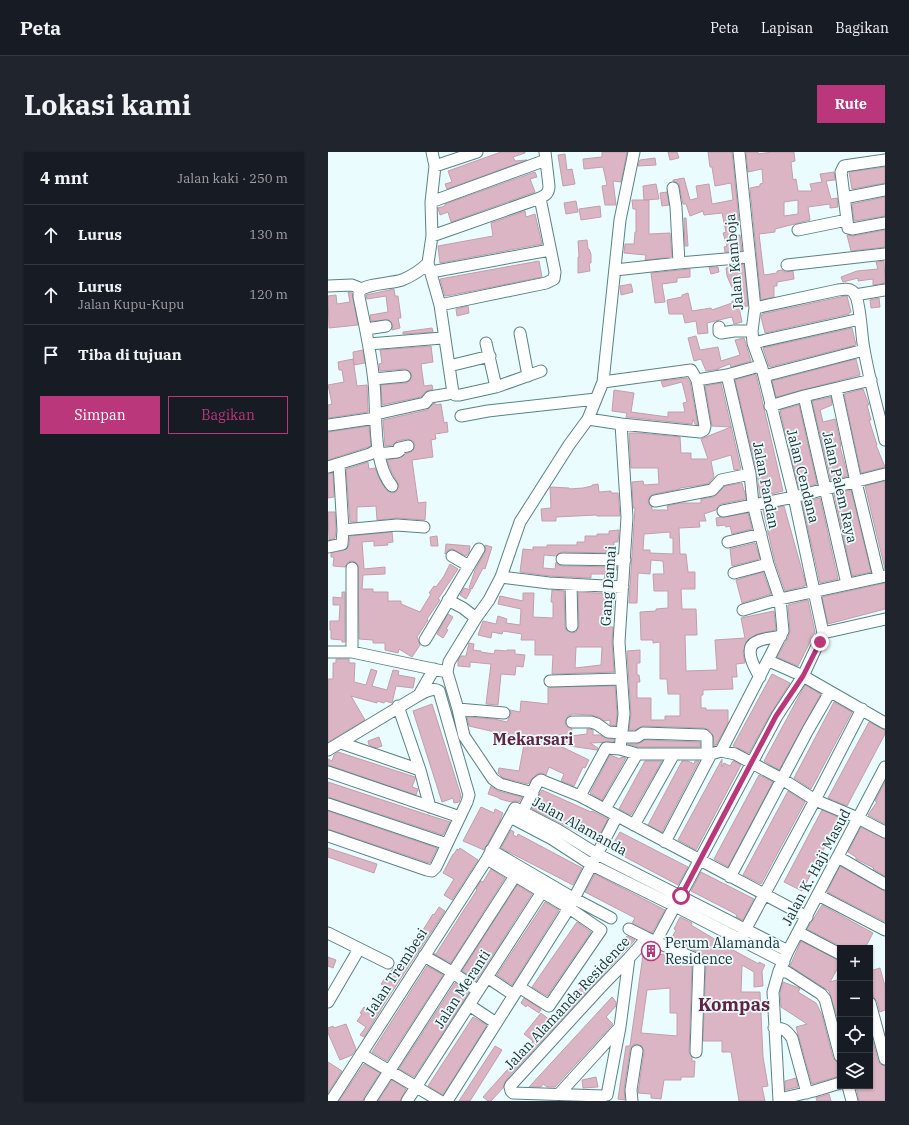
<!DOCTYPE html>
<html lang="id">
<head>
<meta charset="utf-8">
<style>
  body { margin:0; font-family:"IBM Plex Serif",serif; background:#20242c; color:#f1f3f6 }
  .controls { position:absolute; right:12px; bottom:12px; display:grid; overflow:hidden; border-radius:0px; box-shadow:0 1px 3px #0004 }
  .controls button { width:36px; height:36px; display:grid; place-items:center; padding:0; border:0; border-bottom:1px solid #363941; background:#171b24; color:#f1f3f6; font:20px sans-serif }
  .stop { position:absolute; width:12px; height:12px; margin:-9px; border:3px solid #bb377c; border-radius:50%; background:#fff }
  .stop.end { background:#bb377c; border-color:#fff; box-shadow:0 1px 4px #0008 }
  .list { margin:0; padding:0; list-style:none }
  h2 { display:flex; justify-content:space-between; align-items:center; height:52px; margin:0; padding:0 16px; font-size:17px }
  h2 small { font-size:13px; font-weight:400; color:#9ea1a6 }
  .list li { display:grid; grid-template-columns:26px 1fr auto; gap:12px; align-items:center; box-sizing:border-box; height:60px; padding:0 16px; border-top:1px solid #363941 }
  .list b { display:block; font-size:15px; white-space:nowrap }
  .list p { margin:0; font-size:13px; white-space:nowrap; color:#9ea1a6 }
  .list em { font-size:13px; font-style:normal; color:#9ea1a6 }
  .actions { display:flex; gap:8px; padding:12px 16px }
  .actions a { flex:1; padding:9px 0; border:1px solid #bb377c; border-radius:0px; text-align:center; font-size:14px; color:#bb377c }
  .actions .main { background:#bb377c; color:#fff }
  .icon { flex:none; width:22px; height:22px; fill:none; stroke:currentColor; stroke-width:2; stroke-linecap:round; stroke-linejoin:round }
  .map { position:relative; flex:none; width:557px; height:949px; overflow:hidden; border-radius:0px }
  header { display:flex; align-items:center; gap:24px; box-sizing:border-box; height:56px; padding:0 20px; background:#171b24; border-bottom:1px solid #363941 }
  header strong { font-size:19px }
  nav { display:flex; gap:22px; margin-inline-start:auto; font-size:14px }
  .intro { display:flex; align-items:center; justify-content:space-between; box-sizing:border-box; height:96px; padding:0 24px }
  h1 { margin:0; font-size:28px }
  .button { padding:10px 18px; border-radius:0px; background:#bb377c; color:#fff; font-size:14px; font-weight:700 }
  main { display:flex; gap:24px; padding:0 24px }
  aside { flex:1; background:#171b24; border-radius:0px; box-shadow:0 1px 3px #0004 }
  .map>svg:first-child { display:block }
  .building { fill:#dbb5c4; stroke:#c29ead; fill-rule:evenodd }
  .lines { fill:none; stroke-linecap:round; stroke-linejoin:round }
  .minor-casing { stroke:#588385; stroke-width:13 }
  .minor { stroke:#fff; stroke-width:11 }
  .route { stroke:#bb377c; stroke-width:5 }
  .labels { text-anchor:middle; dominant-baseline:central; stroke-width:3.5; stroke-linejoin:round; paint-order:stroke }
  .street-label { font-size:14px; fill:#203233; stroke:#eafcfd }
  .poi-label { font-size:14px; fill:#203233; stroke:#eafcfd; text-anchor:start }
  .quarter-label { font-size:16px; font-weight:bold; fill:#622242; stroke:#eafcfd }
  .district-label { font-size:18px; font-weight:bold; fill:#622242; stroke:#eafcfd }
</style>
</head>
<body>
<header>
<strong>Peta</strong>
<nav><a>Peta</a><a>Lapisan</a><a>Bagikan</a></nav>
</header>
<div class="intro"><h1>Lokasi kami</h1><a class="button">Rute</a></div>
<main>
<aside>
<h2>4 mnt<small>Jalan kaki · 250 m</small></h2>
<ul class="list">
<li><svg class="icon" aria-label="ahead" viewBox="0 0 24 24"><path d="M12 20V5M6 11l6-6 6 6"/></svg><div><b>Lurus</b></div><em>130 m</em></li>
<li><svg class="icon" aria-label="ahead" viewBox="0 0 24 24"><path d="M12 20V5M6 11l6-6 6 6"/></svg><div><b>Lurus</b><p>Jalan Kupu-Kupu</p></div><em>120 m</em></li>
<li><svg class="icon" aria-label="arrive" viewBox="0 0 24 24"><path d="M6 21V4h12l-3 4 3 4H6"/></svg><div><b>Tiba di tujuan</b></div></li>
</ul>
<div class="actions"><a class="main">Simpan</a><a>Bagikan</a></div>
</aside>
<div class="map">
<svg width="557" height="949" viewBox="0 0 557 949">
  <rect width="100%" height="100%" fill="#eafcfd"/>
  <path class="building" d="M173 0H197V1L185 5 187 9 199 8 119 37 117 32 124 30 120 19Z
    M274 0H299L293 30 285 29 288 53H277L274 34 279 33 275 15 256 17 255 7 274 5Z
    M340 0H349L351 6 342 8Z
    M380 0H404L411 69 403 70 406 84 412 83 414 99 397 100 396 95 399 94 395 81 398 80 394 61 376 63 375 59 362 64 358 52H355L351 32 345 29V28L356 26 362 48 370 46 368 34 381 32 384 52 405 48 403 31 387 34 384 15H382Z
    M418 0H430V2L444 0H466L467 9 463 10 465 28 468 27 470 39H484L482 32 494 30 492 22 506 20 507 28 498 29 503 47 509 46 510 55 502 56V52L480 55 482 68 447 77V80L431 82 436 123 449 121V119L454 118 457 120 465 119 466 127 449 130V134H446V145L433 148 422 36 432 34V32L435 31 434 17 420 20ZM470 48V62L456 64V50Z
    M237 2 239 18 244 17 247 32 235 34 230 3Z
    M327 6 328 13 310 14 312 8Z
    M557 15V31L524 37 521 20Z
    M207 20 209 25 202 27 207 40 123 70 120 60 112 63 110 56 117 54V52Z
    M328 32 331 47 316 48 315 34Z
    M339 40 341 53 334 54 332 41Z
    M557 45V64L526 69 524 52Z
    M304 48H321V82L342 81 344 105 317 108 318 103 296 101 297 92H306L307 80H308V57H305Z
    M248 49 250 60 238 62 236 51Z
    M272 54 273 65 253 68 251 57Z
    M197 59 198 65 207 62 214 92 112 111 110 94 165 84 163 71Z
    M356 66H358L360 94H357Z
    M557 78V95L523 99 519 83 525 84Z
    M259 88 260 97H261L263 102V111H261L262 119 250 121V105H251L250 89Z
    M211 109 214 125 124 143 117 144 112 127Z
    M556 109 557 131 545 133V127L530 129V126L515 130 513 125 529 119 550 117 548 110Z
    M416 112 420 154 411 155 414 170 406 172 404 165 391 168 379 171 380 181 370 182 368 169 357 171 355 162H341L339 148 354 145V143L360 141 364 159 383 156 384 158 404 151V149H410L399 124 398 116Z
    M381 115H390L391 120 383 122Z
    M362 117V125L349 126V130L334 132 337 150 327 151 323 121Z
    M303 132 305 140 293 143 292 134Z
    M66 137 67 144H70L73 166H70L72 176 64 178 65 173 61 168 43 169 42 163 60 160 58 144 39 147 38 143Z
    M20 140 24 141 30 173 1 176 0 144 8 143 9 152 22 150Z
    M517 144H519L523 160 521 161V162L437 181 433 165 434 162Z
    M551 146 552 155 543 156 542 148Z
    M140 154 141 161 129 164 128 157Z
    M104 176 105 180 75 182V180Z
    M524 176 528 193 442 215 441 214 435 196Z
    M368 184 372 198 390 195 393 209 412 203 407 188 416 186 423 209 403 215 402 212 391 216V217L378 219 373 207 366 209 360 186Z
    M103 194 105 210 93 212 96 234 104 233 105 237 97 240 93 245 54 253 53 233 78 231 83 227 84 224 82 220 77 217 52 219 51 212 54 211 52 198Z
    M35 198 37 211 26 213 25 200Z
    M25 207 29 234 39 233 40 260 0 266V253L4 252 0 233 16 230 14 218H11L10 210Z
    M528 207 532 223 448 245 444 229Z
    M428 222 455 339 432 345 429 321 407 228Z
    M359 226 362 230 370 273 367 272 365 267 364 272 298 265 299 261 284 259 286 238 306 241 303 260 340 265V260H357L355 251 359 250 354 230 335 235 333 229Z
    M393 231 413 317 406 318 403 303 383 309 386 325 380 332 352 336V337L326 342 322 344 320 350 324 355V358H340L339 354 352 351H373V347L386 345 397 334 414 331 416 339H417L418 347 393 352 390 354 388 358 376 362 378 369H371L372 375 351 376 352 402H358L360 420H367V437H353L354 457H368L369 483H357L358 519 389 518 387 488 417 486 413 466 446 459 448 478 429 482 418 490 415 501 417 511 408 512 409 525H404L405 537 375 538V543H373V556H378V558H400V571L388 593 386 594 385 583 381 578 376 576 315 574 307 578H301L303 562 299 499 312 498V511H309V523H311L312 530H309V546H323V568H337V564H352V542H340L339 527H332V490L325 491V488H313L312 460 328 459V457L340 456V439H326L325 422H336L335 409 323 408 322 422 310 421 309 451H301L307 356H305L304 330 315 329 316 333 331 332 330 316H303L301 281H310L352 285 353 301H363V307H380L373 287 403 275 384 274 377 234ZM342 380V386H345V402L322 401V398H315L316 382Z
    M535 237 541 253H539L543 268H541L549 293H548L557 315 533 321 516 242Z
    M503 245 504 253 492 258 495 270 507 267 513 294 512 295 520 324 503 329 484 249Z
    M106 251H107V253L113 252 116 271 119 270 120 280 107 282 108 287 103 288 105 305 84 308 90 351 98 350 97 368 70 366 49 368 48 354 29 355V370H22L18 317 40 310 41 317 47 316 52 328 58 338 64 341 68 340 71 333 64 321 59 308 74 305 77 302 85 299 87 293 85 289 79 287 69 289 65 293 57 294 55 268 99 258Z
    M471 253 489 332 471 336 461 297 469 295 466 282 458 284 452 258Z
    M41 274 43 294 0 308V280Z
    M5 321 6 345 0 346V322Z
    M557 329V417L537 334Z
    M270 332 271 340 283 339V341H290L292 364H269L268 363 228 365V369H214L213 357 223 356 222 335 241 336V337L255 336 264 334V333Z
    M523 338 543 420 524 424 506 342Z
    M492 346 510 427 492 431 474 350Z
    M456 354 478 433 477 434 457 439 447 410 435 358Z
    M0 360H7L8 378 7 386 1 388Z
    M420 361 424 377 404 382 402 374 398 375 397 373 389 374 388 366Z
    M291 378 290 390H286V401L234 400 228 404 216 403 215 416 227 417 228 410 230 413 234 414 289 415V418H285L284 427H276L277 422H263V426L222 424 192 420 195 397 205 398V395H219V393H249V390H257V384H269V382H281V379Z
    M64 380 65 390 59 391 60 393 46 394V389L34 390 36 417 57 415V422L35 423 34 437H45V440H60V449H73V452L92 460 103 442 101 441 106 434 108 435 116 424 122 412 130 417 110 447 112 448 99 467 100 468 89 485 92 493 84 505 71 497 70 501 57 498V491H45V488L31 487 30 413 27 410 24 409 20 410 17 415 5 414 6 405H3V401L19 397 21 392 22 384Z
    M109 384 110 394H103L102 385Z
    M427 391 432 407 404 414 402 397Z
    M118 392 142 394 141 400 138 404 124 397 120 398 117 402Z
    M157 393 164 395 157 417 155 416 144 437 141 436 147 418 157 400Z
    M435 420 443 442 414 451 408 428Z
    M557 431V457L500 472 494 445Z
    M136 436 143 438 138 447 132 443Z
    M224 438 236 439 237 475 238 478 244 481 248 480 251 474 250 440 287 442V447H285V458H276L275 475H285L284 490 286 520 224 522 225 503H207V488H193L194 482 175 479 174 482 164 480 163 486 150 483 155 469 168 472 170 464 179 467 178 471 192 473 193 457 170 452 172 444 195 449V441H206L205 465 225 466V450H223ZM248 495H274L273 513 247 516Z
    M14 440H17V490H14V488L3 487V478H2V469H11L12 453H5V445L14 446Z
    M480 448 487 480 470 514 449 505 460 486 462 479 460 453Z
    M120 462 125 465 118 477 120 478 115 486 109 482Z
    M141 491 146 492 145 498 153 499V500L166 502 167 498 179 499V498H187V502L197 503 195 515 188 514 187 523 173 522 170 553 158 552 163 512 142 510V515L130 514V508L133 504H138Z
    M8 507H21V511H27L26 530 38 533 43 517 49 519 44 534 59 538 65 518 71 519 70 523 87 526 85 536 68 534 64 551 57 549 56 551 49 549V551L23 544 37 568 0 590V527H5V511H8Z
    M444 522 462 531 443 561 421 601 405 594Z
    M477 533 493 542 451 618 436 609Z
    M287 534 289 562 288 574 282 573V568L276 569 271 565 263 563 245 562 240 564 237 570 238 574 244 577 243 584 259 582V577H262L265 578V583H272L279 587H286V590L262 591 270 596 269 598 228 592 261 608 257 616 255 615 246 634 233 629 236 622 221 615 218 623 213 621 209 622 205 626 200 632 175 626 170 621 171 616 191 619 197 587 141 574 139 565 166 567 179 570 183 562 182 558 192 560 193 549 220 552V535Z
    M506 550 524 560 483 637 466 626Z
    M104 552 133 644 131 650 126 651 125 646 114 650 85 559Z
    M541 570 557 578V582L519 654 500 646Z
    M51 585 54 594 48 596 41 593 40 589Z
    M317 588 372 590V595H310L300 592H309Z
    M10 600 87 625V627L84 635 90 637 88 643 0 613V607L4 609 6 603Z
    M282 603 292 607 293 605 298 606 274 648 262 641Z
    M394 607V615L396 611 402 614 405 609 413 613 368 698 350 688Z
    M317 609H334L303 663 291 657Z
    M354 609H360L366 612 367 609H371L334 680 320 673Z
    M431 623 445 630 400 715 386 707Z
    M0 630 103 664 122 670 115 683 0 645Z
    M557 630V672L540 663 549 650 547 649Z
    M163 634 170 639 194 645 191 650 187 649 183 650 172 647 169 645 160 642Z
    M214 638 263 660 264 659 280 667 268 689 204 657Z
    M460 639 477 650 433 732 415 723Z
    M153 655 166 661 167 657 175 661 171 671 156 698 135 689Z
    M494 658 512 666 474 739 456 730Z
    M0 659 109 696 102 711H101L0 677Z
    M533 675 557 687V724L545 717 546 716 528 707V705L520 700Z
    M183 678 186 680 185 683 189 685 190 682 254 716 245 733 173 696Z
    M292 680 360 715 350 733 282 697Z
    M0 696 49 712 46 721 0 705Z
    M132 696 150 708 124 748 116 743 126 727 115 721 125 702H126L129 697 131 698Z
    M512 714 557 739V770L499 740Z
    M163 717 177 726 123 811 106 802H108L134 761 149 738 148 737 153 729 155 730Z
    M373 720 426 747 415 768 408 765 409 763 402 759 363 739Z
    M267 722 337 758 324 781 304 771 307 766 257 740Z
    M189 733 204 742 148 829 134 819Z
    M217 750 231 758 184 833 169 823Z
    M494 753 545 781 537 796H516L479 777Z
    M111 755 117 759 60 846 36 885 32 883 38 875 29 869 34 862 32 861 36 855 40 858 48 847 57 834 53 832 57 826 58 827 65 816 69 818 75 810 105 762 106 763Z
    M352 765 364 771 363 773 403 797 431 812V810L437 813 434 819 435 834 426 835V820L414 813 413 840H432L435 905 440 934 434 935 437 949H411L403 900H394V889H375L378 810H384L377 807 373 802 343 787 348 778 346 777Z
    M249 770 263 780 219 844 204 835Z
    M299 784 307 788 178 928 175 936 163 949H160L155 945 205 889 196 882 213 861 223 869Z
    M473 789 512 809V812L502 830 512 827V871H511L501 839 462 814Z
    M321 794 327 797V803L337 802V803H341L347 806V813L361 812 364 813 361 900 364 906V909H367L366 925H353V928H336L333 947 323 946V942L310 941 316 900 314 894 307 892 304 894 302 898 296 937 297 948 290 947 298 894H302L315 803H316ZM342 836V861H349V884L313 881 319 838Z
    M0 805 8 808 5 816 0 814Z
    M99 814 115 823 59 909 44 900Z
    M552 816 557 834V858L552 860 549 849 546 846 542 829V819Z
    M455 830 471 836 472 837 470 840 488 851 494 863 505 906 509 910 512 924 484 932 468 875 479 872 453 855 452 840Z
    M127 831 141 841 86 925 71 917Z
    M284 845 288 850V854L278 865 285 872 238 923 227 935H219L215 932 213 935H201Z
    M196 846 213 857 211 861 199 853 198 855 193 851Z
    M145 865 159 873 115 943 100 934Z
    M18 872 28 897 24 903 12 908 0 881V876L5 874 6 876Z
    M542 878 550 909 552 912 557 914V949H531L528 934H542Z
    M167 894 174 898 142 949H131Z
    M0 910 14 919 0 941Z
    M36 912 52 921 36 945 35 949H11Z
    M268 925 270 935 255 936 254 928Z
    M468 926 470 935 457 938V929Z
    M64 928 78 937 72 949H50Z
    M501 942 503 949H489L488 946Z"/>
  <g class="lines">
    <g class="minor-casing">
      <path id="minor" d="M104 0 107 14 103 50 104 84 100 111 112 153 125 241 127 243H132L168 235 213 219
        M557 8 516 14 513 20 520 76 524 77 557 71
        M107 14 149 0
        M345 36 348 55 351 111
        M516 46 557 38
        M103 50 218 8
        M470 78 519 68
        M104 84 212 46C218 43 221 41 221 34L217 0
        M459 113 557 102
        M287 118 351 111 421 105
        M103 120 222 98
        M0 134 24 133 34 137
        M527 143 557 138
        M112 153 218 131 226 127 227 120 212 46
        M427 156 510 138C517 137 523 136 527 142 533 153 533 184 536 197 541 227 550 258 557 288
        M391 175V180L393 181 406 179H424
        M38 177 58 174
        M192 181 200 224
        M158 191 168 235
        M425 191 532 167
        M41 192 114 186
        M121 214 162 204
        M436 224 536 198
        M46 227 77 224
        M369 228 399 223 428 215 434 216
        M508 237 528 330 551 425
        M476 244 519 432
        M442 254 476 244 543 228
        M48 262 97 251 102 245 120 242
        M133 264 160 259 268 247
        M260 267 293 272 372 280 376 278 377 274 369 228 363 218 275 230
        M1 273 48 266
        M50 302 69 300 71 299V296L80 294
        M0 315 42 302 49 298
        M64 334C44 311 49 260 46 230 43 201 37 173 31 145V139C40 131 62 132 74 128 84 124 93 118 100 111
        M327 349 384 338 393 328 422 322
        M395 359 466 345 557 322
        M15 378 69 373 96 375
        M400 390 433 382
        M0 395 14 392 15 378 11 312
        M124 404 141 414
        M234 407 297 408
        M24 416V500
        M406 421 440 412
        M173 425 221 431 295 435
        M243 432 244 474
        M120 448 135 456 148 466
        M415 458 452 447 557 424
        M495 481 557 467
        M97 488 151 397
        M0 500H24L119 520
        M441 509 475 524 557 571
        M432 525C427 517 415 496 428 490 435 486 446 486 453 484
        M222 529 293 527
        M91 543 106 517
        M70 554 92 618 102 655
        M130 557 176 561
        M244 570H263L269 572 280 580 294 581
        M293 585H309L315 581 376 583 379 586V602
        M13 591 92 618
        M292 597 296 562 291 490 299 365 293 272
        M0 598 91 543C97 540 105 535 111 539L141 643 139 650 108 715 104 719 99 718 0 684
        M393 599 455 479 452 447 440 412 425 352 422 322 399 223
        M0 620 132 665
        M205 641 172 632 165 627 136 584 130 557 119 520 121 510 148 466 161 448 173 425 192 370 241 293 260 267 275 230 292 68 306 0
        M252 644 278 596 292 597 309 602H383L393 599 407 602 454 627 487 648 530 666 557 680
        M0 652 119 692
        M277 657 309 602
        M184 666 224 687 264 713 347 754 456 810
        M190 669 209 631 213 628 215 629 252 644 479 765
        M306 673 346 602
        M337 690 383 602
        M163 698 245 746 283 766
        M510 705 557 732
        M159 707 241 756 273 778 221 854 191 835
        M402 725 480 578 502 540
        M490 743 557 778
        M301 777 319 786 370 808 371 811 368 900
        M470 780 512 802
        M0 781 60 811
        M415 782 487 648 534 557
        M328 789 449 564 475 524 495 481 466 345 434 216 425 191 424 179 427 156 411 0
        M96 804 124 820 150 839
        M301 806 292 875 279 943 275 944 185 941 183 939 182 935 183 933 271 837 301 806 319 786
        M451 819 459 820 493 842 497 847 512 904
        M159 825 186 843
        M0 850 31 797
        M542 851 557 907
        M141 853 168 871
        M446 876C456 876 458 878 464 886L479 941
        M33 902 112 949
        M520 934 524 949
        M231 942 291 876
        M451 947 486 939 512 931
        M3 949 159 707 187 656 230 678 269 702 460 799
        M42 949 187 724
        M79 949 214 740
        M119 949 241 756 289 664
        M304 949 303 938 309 899
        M451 949 445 840 451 819 460 799 557 615"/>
    </g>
    <use href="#minor" class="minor"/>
  </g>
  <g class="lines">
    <path class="route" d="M353 744 448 564 475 524 492 490"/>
  </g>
  <defs>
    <g id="building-ring" transform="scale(1)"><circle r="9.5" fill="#eafcfd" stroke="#bb377c" stroke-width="1.5"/><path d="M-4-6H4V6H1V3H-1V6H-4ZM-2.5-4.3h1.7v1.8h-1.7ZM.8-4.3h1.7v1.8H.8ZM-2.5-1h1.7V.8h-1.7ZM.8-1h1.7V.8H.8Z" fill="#bb377c"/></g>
  </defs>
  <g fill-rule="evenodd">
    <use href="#building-ring" x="323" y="799"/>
  </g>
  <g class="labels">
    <g class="street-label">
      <text transform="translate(406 110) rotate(-95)">Jalan Kamboja</text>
      <text transform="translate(475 324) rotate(76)">Jalan Cendana</text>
      <text transform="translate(438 333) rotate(79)">Jalan Pandan</text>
      <text transform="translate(512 335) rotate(77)">Jalan Palem Raya</text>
      <text transform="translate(280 434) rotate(-86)">Gang Damai</text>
      <text transform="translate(252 674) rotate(29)">Jalan Alamanda</text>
      <text transform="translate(488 715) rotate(-62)">Jalan K. Haji Masud</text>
      <text transform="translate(68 820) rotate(-57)">Jalan Trembesi</text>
      <text transform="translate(134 837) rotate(-57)">Jalan Meranti</text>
      <text transform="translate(239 851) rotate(-47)">Jalan Alamanda Residence</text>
    </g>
    <g class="poi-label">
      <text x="337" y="791">Perum Alamanda<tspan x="337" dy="16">Residence</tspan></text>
    </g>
    <g class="quarter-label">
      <text x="205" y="587">Mekarsari</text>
    </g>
    <g class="district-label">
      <text x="406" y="852">Kompas</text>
    </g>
  </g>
</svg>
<div class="controls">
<button>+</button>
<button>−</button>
<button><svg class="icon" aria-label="locate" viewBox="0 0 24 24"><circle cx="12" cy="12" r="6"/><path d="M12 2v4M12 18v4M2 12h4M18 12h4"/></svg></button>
<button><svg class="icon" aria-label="layers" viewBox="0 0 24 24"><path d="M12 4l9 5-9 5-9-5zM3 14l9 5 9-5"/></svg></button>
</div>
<div class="stop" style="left:353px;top:744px"></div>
<div class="stop end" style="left:492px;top:490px"></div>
</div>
</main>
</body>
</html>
